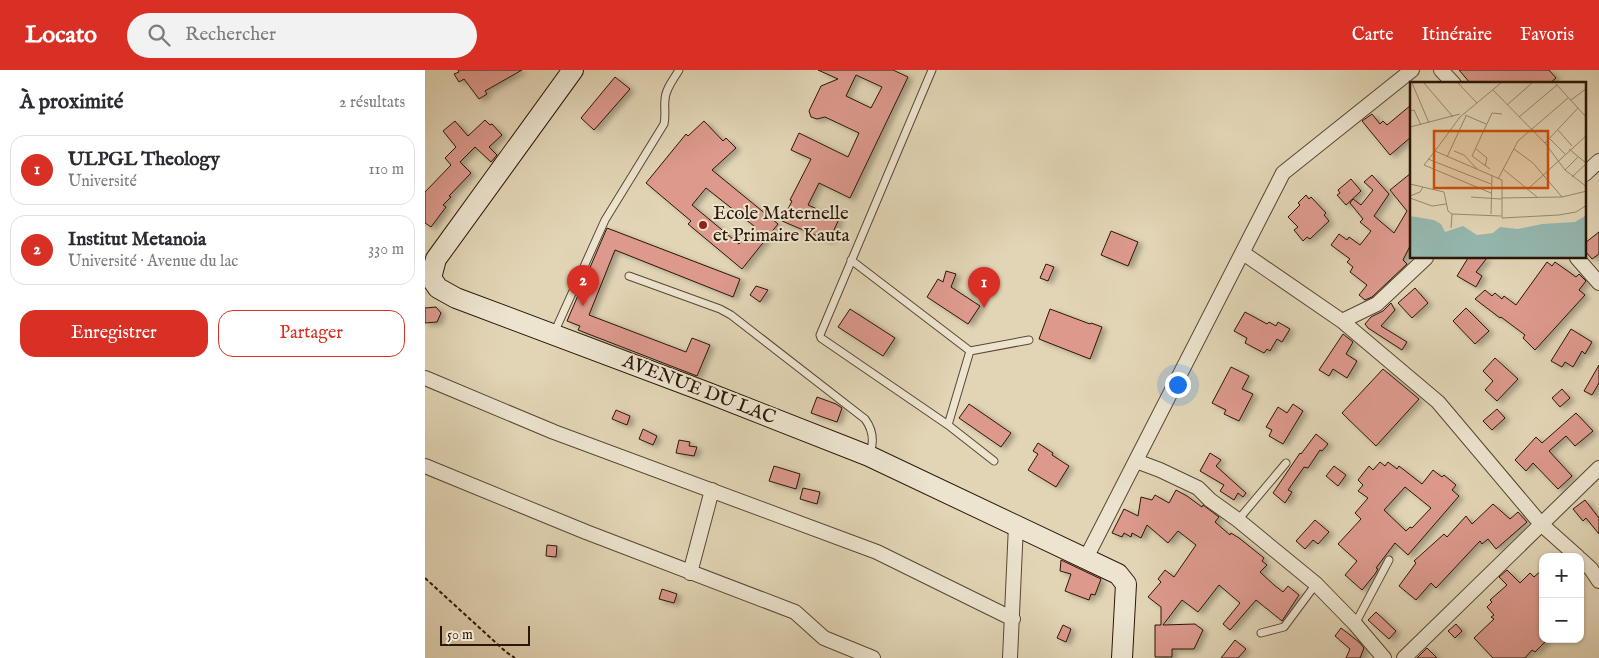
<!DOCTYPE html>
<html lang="fr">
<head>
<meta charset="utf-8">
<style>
  body { margin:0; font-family:"IM FELL English",serif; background:#f2f2f3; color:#2b2b33 }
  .controls { position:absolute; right:15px; bottom:15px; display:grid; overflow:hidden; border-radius:10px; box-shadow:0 1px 4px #0004 }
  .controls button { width:45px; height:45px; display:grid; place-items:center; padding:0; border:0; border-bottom:1px solid #e1e1e2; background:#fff; color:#2b2b33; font:25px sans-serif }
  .scale { position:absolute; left:15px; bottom:12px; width:90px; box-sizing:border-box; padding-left:5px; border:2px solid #2b1607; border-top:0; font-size:14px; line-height:18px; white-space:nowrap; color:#2b1607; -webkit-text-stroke:4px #ece4cf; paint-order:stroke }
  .you { position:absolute; left:752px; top:314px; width:18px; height:18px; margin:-12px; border:4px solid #fff; border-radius:50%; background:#1a73e8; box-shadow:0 0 0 8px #1a73e833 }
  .badge { display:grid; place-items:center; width:32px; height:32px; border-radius:50%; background:#d93025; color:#fff; font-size:16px; font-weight:700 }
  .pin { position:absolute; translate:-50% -41px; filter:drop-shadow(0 1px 2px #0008) }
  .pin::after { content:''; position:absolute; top:26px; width:18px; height:15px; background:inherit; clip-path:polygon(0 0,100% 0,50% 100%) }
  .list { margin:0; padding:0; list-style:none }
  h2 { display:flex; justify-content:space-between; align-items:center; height:65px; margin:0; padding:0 20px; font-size:21px }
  h2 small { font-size:16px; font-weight:400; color:#7c7c81 }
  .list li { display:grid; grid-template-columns:32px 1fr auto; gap:15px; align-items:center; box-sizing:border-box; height:70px; margin:0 10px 10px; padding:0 10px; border:1px solid #e1e1e2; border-radius:15px }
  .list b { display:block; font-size:19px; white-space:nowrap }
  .list p { margin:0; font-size:16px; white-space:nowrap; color:#7c7c81 }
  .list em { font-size:16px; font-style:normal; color:#7c7c81 }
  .actions { display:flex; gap:10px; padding:15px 20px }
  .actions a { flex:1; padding:11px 0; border:1px solid #d93025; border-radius:15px; text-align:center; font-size:18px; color:#d93025 }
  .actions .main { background:#d93025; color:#fff }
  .icon { flex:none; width:28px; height:28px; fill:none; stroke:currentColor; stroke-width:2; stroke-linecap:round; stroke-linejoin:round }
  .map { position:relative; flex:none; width:1174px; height:588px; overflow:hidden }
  header { display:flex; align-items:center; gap:30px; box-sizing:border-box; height:70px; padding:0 25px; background:#d93025; color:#fff }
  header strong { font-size:24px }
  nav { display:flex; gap:28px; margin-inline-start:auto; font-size:18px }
  .search { width:350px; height:45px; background:#f2f2f3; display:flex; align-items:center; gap:12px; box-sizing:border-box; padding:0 18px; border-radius:28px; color:#7c7c81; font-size:19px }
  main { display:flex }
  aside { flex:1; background:#fff }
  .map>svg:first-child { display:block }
  .building { fill:#dc998c; stroke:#2b1607; fill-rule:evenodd; filter:url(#shadow) }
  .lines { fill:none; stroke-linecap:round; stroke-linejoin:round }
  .service-casing { stroke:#594632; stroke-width:9 }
  .minor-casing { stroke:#594632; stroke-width:16 }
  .secondary-casing { stroke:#2b1607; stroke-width:22 }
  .path { stroke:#2b1607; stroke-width:2; stroke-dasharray:4 2.5; stroke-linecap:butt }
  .service { stroke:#ece4cf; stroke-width:7 }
  .minor { stroke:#ece4cf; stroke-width:14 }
  .secondary { stroke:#ece4cf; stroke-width:20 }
  .poi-dot { fill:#8f2418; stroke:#ece4cf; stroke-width:2 }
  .labels { text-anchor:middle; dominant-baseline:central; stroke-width:4; stroke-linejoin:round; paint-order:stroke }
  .poi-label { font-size:19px; fill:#2b1607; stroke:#ece4cf; text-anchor:start }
  .street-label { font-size:19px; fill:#2b1607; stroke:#ece4cf }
  .inset-road { fill:none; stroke:#99896f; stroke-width:1 }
  .view { fill:#cc4f0b; fill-opacity:0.15; stroke:#cc4f0b; stroke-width:2.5 }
  .inset-edge { fill:none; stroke:#2b1607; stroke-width:2.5 }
</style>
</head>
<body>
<header>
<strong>Locato</strong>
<div class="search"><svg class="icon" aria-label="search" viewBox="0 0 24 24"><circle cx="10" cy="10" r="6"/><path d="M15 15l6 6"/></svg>Rechercher</div>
<nav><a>Carte</a><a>Itinéraire</a><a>Favoris</a></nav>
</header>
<main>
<aside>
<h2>À proximité<small>2 résultats</small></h2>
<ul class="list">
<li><span class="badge">1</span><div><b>ULPGL Theology</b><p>Université</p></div><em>110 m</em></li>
<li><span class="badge">2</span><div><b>Institut Metanoia</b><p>Université · Avenue du lac</p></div><em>330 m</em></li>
</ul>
<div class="actions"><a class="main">Enregistrer</a><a>Partager</a></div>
</aside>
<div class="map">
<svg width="1174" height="588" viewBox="0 0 1174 588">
  <defs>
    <filter id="shadow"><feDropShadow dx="4.5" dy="2.5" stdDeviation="2.5" flood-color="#0004"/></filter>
  </defs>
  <rect width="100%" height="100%" fill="#e2d5b5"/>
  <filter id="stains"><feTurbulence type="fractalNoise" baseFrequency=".004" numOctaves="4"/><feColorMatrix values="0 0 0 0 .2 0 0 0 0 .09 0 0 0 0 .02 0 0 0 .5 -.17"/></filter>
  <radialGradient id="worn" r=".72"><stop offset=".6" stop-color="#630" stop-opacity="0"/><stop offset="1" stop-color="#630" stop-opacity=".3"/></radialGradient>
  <path class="building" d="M33 0H97L60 21 62 24 54 29 39 9 34 12 29 4 34 2Z
    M393 0H468L483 7 425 128 394 113 383 135 414 149 404 171 357 151 367 131 365 130 386 89 366 80 374 63 423 87 434 63 400 47 392 49 386 47 384 41 396 16 413 9ZM431 5 457 17 446 38 421 26Z
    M1034 0H1124L1131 8 1124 14H1046Z
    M190 7 205 19 169 60 156 48Z
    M986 35V67L965 85 937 51 947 44 955 54 958 51 962 55Z
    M60 50 65 55 67 54 77 65 64 77 72 85 66 92 50 77 35 92 46 103 24 126 26 127 18 135 21 137 6 157 0 153V122L26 95 20 88 31 77 18 61 30 51 43 66Z
    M279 51 298 71 301 68 311 78 287 100 353 154 317 199 263 154 266 151 221 113 261 64 263 66ZM281 118 329 156 314 174 267 135Z
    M986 103V174L978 190 982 194 947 227 940 230 934 225 942 215 925 202 928 197 922 192 925 189 906 175 914 164 922 170 924 167 935 175 946 161 935 152 938 149 925 133 928 129 936 135 948 120 939 112 947 105 964 124 949 146 969 163 982 141 965 120Z
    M926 109 936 121 921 135 912 125 915 123 913 120Z
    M881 125 884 129 886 127 901 143 899 145 904 151 885 169 882 167 878 171 869 160 873 157 863 147 875 135 873 133Z
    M182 158 315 209 308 227 190 180 164 245 261 282 267 268 285 275 272 306 153 260 155 256 142 251Z
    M686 161 713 172 703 196 676 185Z
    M1174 162V184L1167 189 1160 181V173Z
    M1043 188H1062L1051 202 1057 206 1051 217 1032 206Z
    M1122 192 1127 196 1130 192 1151 207 1154 204 1161 211 1154 220 1160 225 1110 280 1098 268 1100 265 1076 247 1075 248 1050 229 1060 220 1067 226 1070 223 1077 229 1079 226 1091 235Z
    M621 194 629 197 623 211 615 208Z
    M521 201 531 204 526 217 555 236 543 254 502 227 513 209 518 212Z
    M331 216 343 220 335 232 325 225Z
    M990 218 1003 233 987 248 973 233Z
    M966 233 970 240 956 256 982 272 977 280 943 258 940 254 946 247 958 241Z
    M11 237 16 243 12 252 0 253V238Z
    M1041 238 1064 261 1050 274 1028 251Z
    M425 239 470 268 458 286 413 257Z
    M625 239 665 254 666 253 677 257 665 289 614 269Z
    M820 242 842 254 844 252 851 256 853 252 865 259 857 272 852 269 845 281 842 279 839 283 820 273 822 268 809 261Z
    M1146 259 1167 272 1160 284 1157 281 1148 297 1140 292 1137 297 1126 291Z
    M918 264 928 272 921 284 932 291 922 308 908 299 904 306 894 300Z
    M1070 288 1093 309 1072 331 1060 320 1068 311 1058 301Z
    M1174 295V313L1167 325 1159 321Z
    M806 297 824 306 817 319 828 324 814 351 799 344 801 340 787 333Z
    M958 299 994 329 951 376 917 343Z
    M1137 319 1145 328 1135 337 1127 328Z
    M392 327 411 334 417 338 412 352 386 343Z
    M544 334 586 363 576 377 534 348Z
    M868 334 878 341 858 374 844 366 847 360 841 357 853 337 862 343Z
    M1072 339 1080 348 1067 360 1058 351Z
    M191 340 205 346 202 355 187 349Z
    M1151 343 1168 361 1150 376 1141 366 1124 381 1147 406 1133 419 1108 393 1101 401 1090 390 1111 367 1117 373Z
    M218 359 232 366 228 375 214 369Z
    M891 364 903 374 897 381 895 380 883 398 879 397 863 420 867 422 860 433 848 423 875 383 876 384Z
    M254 370 265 372 264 376 272 377 269 386 251 383Z
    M613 373 628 383 627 385 644 396 631 417 603 400 613 384 608 381Z
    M785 383 796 390 791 396 821 423 818 427 813 423 809 430 795 421 799 415 775 401Z
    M955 392 960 396 963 392 972 399 974 396 997 414 1008 400 1017 407 1019 405 1031 415 1027 420 1034 426 983 485 970 473 951 498 953 499 950 504 937 520 920 505 932 491 913 474 936 449 930 443 943 428 933 421 938 415 933 410 944 396 948 400ZM980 417 1006 438 987 458 985 457 981 461 959 440Z
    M349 396 375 404 371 419 344 411Z
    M909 396 921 405 913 416 901 406Z
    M378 418 395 422 392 434 375 429Z
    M751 420 762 426 777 437 778 435 794 447 790 452 805 465 806 463 814 468 839 488 837 491 842 495 835 502 849 515 858 522 863 516 874 525 857 551 831 530 805 560 798 554 815 533 794 515 773 542 757 530 738 555 770 554 778 560 769 579H747V587H730V555H736V537L723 527 736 512 733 509 740 500 749 507 771 475 753 461 743 473 722 455 716 468 707 463 706 467 699 463 697 467 687 463 699 439 713 446 716 427 727 430 730 425 744 433Z
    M1160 430 1174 448V464L1161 448 1158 451 1148 439Z
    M1068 434 1085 449 1093 442 1102 452 1071 479 1063 469 1057 474 1055 471 1011 518 1006 513 991 530 974 516 991 493 989 491 1019 464 1022 467 1041 446 1047 454Z
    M890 450 904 462 893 474 888 470 880 479 871 471Z
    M122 475 132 476 131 487 121 486Z
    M636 490 676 509 670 525 666 524 664 530 640 521 646 504 635 501Z
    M1118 499V569L1122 570 1110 582 1107 580 1100 588H1068L1049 568 1069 549 1066 547 1069 545 1062 537 1067 532 1065 530 1082 515 1074 507 1082 500 1095 513 1105 503 1109 507Z
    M237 519 252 524 249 533 234 529Z
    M951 542 971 561 964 569 943 550Z
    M1031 554 1037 561 1030 568 1023 561Z
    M638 555 646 559 641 572 632 568Z
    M916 558 934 572 939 578 935 588H921L925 579 910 566Z
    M810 570 821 579 813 588H796Z
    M1002 578 1012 588H992Z"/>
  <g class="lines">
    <g class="service-casing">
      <path id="service" d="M507 0 395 265 396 268 523 355 569 391
        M426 190 545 281 523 355
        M204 206 295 239 306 245 440 349C448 360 449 372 445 383
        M129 263 180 150 239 54C241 45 239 38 240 30 240 19 249 9 254 0
        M545 281 604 270
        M813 450 861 393
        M930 554 964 490
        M836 563 859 557 891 514"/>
    </g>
    <g class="minor-casing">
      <path id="minor" d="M1016 0 1029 14
        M1160 104 1174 91
        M818 183 917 251 1013 332 1116 454 1153 487
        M1152 188 1174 213
        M917 251 952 234 1001 188
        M0 308 129 362 452 482 588 549
        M711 391 735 400 773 418 785 430 813 450 891 514 930 554 959 588
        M0 396 161 462 370 542 399 568 448 588
        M661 488 858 103 987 0
        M1155 489 1166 499 1174 511
        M265 503 287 420
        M585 588 591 455
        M979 588 1174 398"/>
    </g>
    <g class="secondary-casing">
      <path id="secondary" d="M148 0 11 189 6 208 13 218 31 228 281 322 444 386 693 504 701 514 697 588"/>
    </g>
    <path class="path" d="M0 508 81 582 90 588"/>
    <use href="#service" class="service"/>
    <use href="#minor" class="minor"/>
    <use href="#secondary" class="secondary"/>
  </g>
  <circle class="poi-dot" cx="278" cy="155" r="5"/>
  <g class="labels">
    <g class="poi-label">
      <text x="288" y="144">Ecole Maternelle<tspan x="288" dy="22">et Primaire Kauta</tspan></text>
    </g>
    <g class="street-label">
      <text transform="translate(274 320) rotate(21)">AVENUE DU LAC</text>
    </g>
  </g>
  <g transform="translate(985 12)">
    <rect width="176" height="176" fill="#e2d5b5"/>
    <path d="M0 134 24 138 31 142 35 150 53 144 67 153 83 151 90 145 108 147 132 142 165 140 175 134 176 176H0Z" fill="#95b8b0"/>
    <path class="inset-road" d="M2 1 19 41M14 1 43 35M48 1 67 21M146 2 177 36M83 8 135 61 155 88 177 105M161 18 177 6M97 23 122 1M0 29 4 28 11 43M55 33 76 42M50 35 25 69 92 98V136L149 133 166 130 177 123M50 35 91 1M109 35 147 3M0 45 50 32M148 48 162 64M140 57 155 72M135 61 168 26M66 67 77 76 75 84M104 67 123 81 152 115M159 67 176 81M25 69 14 83 81 111M44 69 54 73 67 87M37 75 56 34M18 77 81 102M80 87 62 74 82 31 92 32M93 87 127 115M155 88 168 75M162 95 177 81M88 97 108 59 158 16M0 102 34 110 38 129 42 132 41 146M118 107 177 53M0 114 10 110 13 105M61 115 91 117M0 116 22 124 36 122M91 116 152 115 177 109M42 132 91 134M81 132 82 93"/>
    <path class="view" d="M24 49H138V106H24Z"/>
    <rect width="176" height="176" class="inset-edge"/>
  </g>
  <rect width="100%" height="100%" filter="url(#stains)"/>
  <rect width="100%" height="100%" fill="url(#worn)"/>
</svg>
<div class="controls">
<button>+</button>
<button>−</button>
</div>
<div class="scale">50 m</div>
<div class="you"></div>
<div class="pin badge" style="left:559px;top:238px">1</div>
<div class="pin badge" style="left:158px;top:236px">2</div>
</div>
</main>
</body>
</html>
